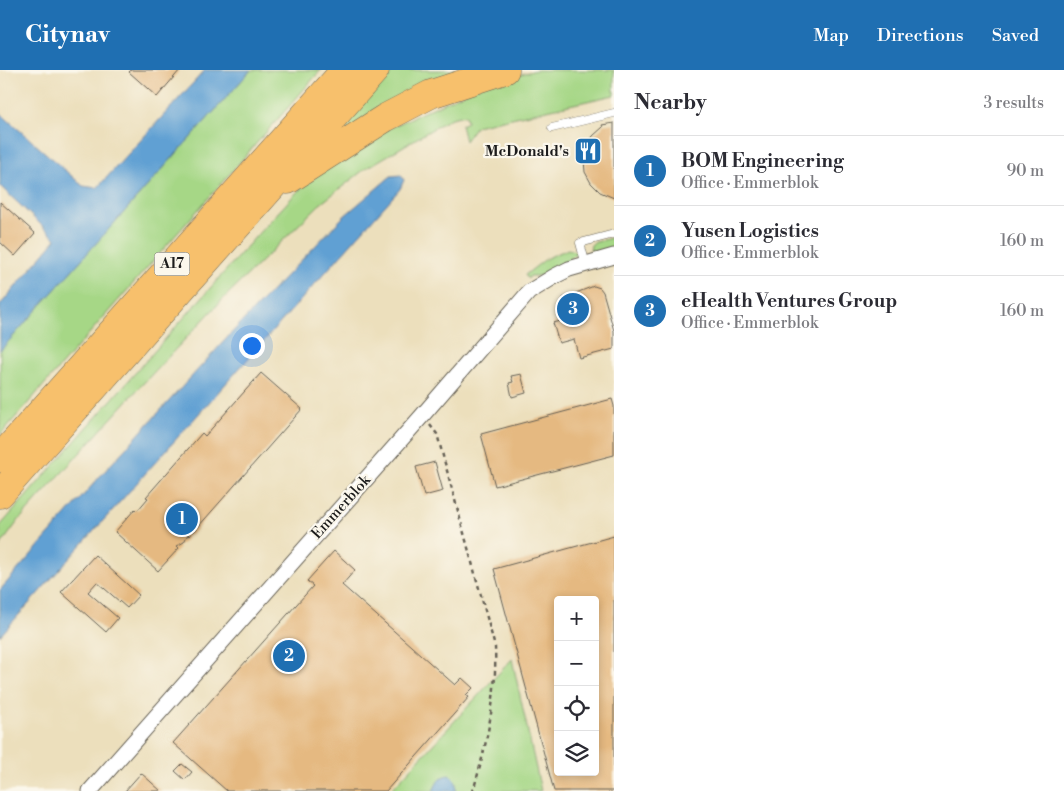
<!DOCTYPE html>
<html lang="en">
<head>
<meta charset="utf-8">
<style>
  body { margin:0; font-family:"Libre Bodoni",serif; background:#f2f2f3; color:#2b2b33 }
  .controls { position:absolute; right:15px; bottom:15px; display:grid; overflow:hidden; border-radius:5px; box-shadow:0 2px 8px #0003 }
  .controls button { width:45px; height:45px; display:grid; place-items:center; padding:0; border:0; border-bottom:1px solid #e1e1e2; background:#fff; color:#2b2b33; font:25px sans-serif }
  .you { position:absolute; left:251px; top:275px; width:18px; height:18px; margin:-12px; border:4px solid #fff; border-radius:50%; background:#1a73e8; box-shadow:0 0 0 8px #1a73e833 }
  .badge { display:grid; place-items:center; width:32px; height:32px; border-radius:50%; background:#1f6fb2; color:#fff; font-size:16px; font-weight:700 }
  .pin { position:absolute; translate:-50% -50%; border:2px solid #fff; box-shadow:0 1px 5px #0006 }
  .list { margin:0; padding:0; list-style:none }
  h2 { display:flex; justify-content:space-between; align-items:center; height:65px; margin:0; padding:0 20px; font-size:21px }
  h2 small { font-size:16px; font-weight:400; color:#7c7c81 }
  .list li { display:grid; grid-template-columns:32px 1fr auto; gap:15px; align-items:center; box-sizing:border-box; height:70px; padding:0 20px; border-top:1px solid #e1e1e2 }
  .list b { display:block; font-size:19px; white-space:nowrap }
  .list p { margin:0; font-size:16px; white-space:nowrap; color:#7c7c81 }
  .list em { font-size:16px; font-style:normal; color:#7c7c81 }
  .icon { flex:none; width:28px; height:28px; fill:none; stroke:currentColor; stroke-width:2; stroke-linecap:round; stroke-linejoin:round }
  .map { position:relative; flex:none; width:614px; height:721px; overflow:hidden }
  header { display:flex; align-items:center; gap:30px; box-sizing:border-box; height:70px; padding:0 25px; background:#1f6fb2; color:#fff }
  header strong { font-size:24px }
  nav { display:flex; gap:28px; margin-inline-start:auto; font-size:18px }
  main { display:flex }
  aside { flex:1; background:#fff }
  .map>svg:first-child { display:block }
  .green { fill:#a6d786; stroke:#617a51 }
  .water { fill:#60a0d3; stroke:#3e5e78 }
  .building { fill:#e5b981; fill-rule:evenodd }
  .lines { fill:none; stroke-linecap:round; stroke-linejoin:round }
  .lane-casing { stroke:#656054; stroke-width:9 }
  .street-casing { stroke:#656054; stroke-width:17 }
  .highway-casing { stroke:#656054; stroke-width:29 }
  .path { stroke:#656054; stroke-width:2.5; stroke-dasharray:4 4; stroke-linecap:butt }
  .lane { stroke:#fff; stroke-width:8 }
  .street { stroke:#fff; stroke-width:15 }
  .highway { stroke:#f7c06c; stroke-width:28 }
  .labels { text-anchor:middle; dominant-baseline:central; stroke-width:4.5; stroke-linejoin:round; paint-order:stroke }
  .shield { fill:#fbf7ec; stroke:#5f5e5a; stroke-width:1 }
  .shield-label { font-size:14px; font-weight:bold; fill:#1c1c1c }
  .poi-label { font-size:15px; font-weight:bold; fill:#1c1c1c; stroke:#fbf7ec; text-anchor:end }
  .street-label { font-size:15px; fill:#1c1c1c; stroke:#fbf7ec }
</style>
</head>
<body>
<header>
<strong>Citynav</strong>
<nav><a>Map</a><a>Directions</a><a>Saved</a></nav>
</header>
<main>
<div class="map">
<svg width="614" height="721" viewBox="0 0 614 721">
  <rect width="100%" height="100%" fill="#fbf7ec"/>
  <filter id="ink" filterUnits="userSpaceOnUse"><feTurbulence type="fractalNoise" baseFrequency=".02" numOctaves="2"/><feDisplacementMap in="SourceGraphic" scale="10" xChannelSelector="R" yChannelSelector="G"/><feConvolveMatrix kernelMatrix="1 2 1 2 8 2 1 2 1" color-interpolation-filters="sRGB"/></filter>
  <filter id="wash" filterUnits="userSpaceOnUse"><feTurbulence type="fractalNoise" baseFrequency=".0096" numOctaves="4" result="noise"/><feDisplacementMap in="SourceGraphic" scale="20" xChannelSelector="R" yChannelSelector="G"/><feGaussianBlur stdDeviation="1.12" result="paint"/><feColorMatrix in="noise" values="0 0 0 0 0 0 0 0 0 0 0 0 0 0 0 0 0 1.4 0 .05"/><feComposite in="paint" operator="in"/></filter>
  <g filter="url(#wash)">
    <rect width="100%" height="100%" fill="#ecdfbc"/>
    <path class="green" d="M251 0H321L0 365V281Z
      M390 0H472L324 76Z
      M536 0H614V25L476 56 465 71 461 55 467 52 465 45 451 48 365 99 319 135 225 227 138 319 19 450 0 476V456L258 164 297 122 320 102 364 70 484 14Z
      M614 167V180L600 184 593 180H590L591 175 593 173Z
      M568 179 574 181 577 184 573 185C565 199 547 207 530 206L528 209 525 205 547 188Z
      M512 589 541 721H390Z"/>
    <path class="water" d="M205 0H251L0 281V235L56 169 0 116V43L83 116 97 118Z
      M401 105 404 110 400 119 0 566V520L103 403 237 257 343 147 391 106Z
      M449 705C456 709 457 713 456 721H433C437 713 439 706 449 705Z"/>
    <g id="blocks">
      <path class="building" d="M131 0H180L157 27 129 2Z
        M614 53V128L600 122 591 113 585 102 584 90 586 77 593 66 603 57 602 55Z
        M0 132 35 163 15 186 0 172Z
        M594 216 600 218 603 222 614 261V279L579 288 574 269 559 273 553 253 569 249 563 228Z
        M261 303 302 339 190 466 188 464 184 472 177 476 179 478 158 501 115 462 135 439 137 441 148 428 146 427 202 363 205 366Z
        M521 304 526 323 512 327 509 313 513 312 511 306Z
        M612 329 614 336V385L495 416 481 364Z
        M435 392 443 421 424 426 416 397Z
        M614 466V721H554L494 499ZM558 530H595V702H558Z
        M334 481 355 500 342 515 455 615 462 608 473 618 466 625 469 627 386 721H227L173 673 313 516 307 511Z
        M95 485 139 525 127 538 97 512 88 522 118 548 106 562 61 522Z
        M182 694 192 702 185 710 175 701Z
        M141 703 161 721H125Z"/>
    </g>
  </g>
  <g filter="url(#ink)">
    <use href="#blocks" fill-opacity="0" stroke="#656054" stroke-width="1"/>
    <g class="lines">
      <g class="lane-casing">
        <path id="lane" d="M552 58 614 43
          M586 195 580 173 614 164"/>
      </g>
      <g class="street-casing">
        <path id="street" d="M90 721 421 347 529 222 555 206 569 199 614 186"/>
      </g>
      <g class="highway-casing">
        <path id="highway" d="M288 110 385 48 431 24 505 0
          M0 388 345 0
          M0 424 375 0"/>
      </g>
      <path class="path" d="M430 355 437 364 495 577C497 625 487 675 473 721"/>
      <use href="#lane" class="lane"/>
      <use href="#street" class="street"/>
      <use href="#highway" class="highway"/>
    </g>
  </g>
  <defs>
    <g id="restaurant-square" transform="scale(1.4375)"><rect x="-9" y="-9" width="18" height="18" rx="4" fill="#1f6fb2" stroke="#fbf7ec"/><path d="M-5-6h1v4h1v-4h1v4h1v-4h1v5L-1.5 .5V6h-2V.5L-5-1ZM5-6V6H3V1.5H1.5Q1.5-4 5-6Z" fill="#fff"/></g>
  </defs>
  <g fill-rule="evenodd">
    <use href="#restaurant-square" x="588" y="81"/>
  </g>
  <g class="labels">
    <rect class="shield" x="154.5" y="182.5" width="35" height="23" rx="4"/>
    <g class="shield-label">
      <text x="172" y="194">A17</text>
    </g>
    <g class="poi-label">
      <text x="569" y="81">McDonald's</text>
    </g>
    <g class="street-label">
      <text transform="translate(341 437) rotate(-48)">Emmerblok</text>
    </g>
  </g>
</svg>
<div class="controls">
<button>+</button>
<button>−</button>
<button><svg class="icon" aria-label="locate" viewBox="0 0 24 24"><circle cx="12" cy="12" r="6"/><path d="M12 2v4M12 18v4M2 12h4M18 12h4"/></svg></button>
<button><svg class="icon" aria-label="layers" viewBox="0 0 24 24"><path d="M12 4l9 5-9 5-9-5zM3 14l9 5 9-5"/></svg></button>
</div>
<div class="you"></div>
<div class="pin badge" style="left:182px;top:449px">1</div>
<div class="pin badge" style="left:289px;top:586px">2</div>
<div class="pin badge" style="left:573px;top:239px">3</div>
</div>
<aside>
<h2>Nearby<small>3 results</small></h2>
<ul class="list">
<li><span class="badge">1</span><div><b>BOM Engineering</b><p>Office · Emmerblok</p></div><em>90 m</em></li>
<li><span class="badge">2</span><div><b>Yusen Logistics</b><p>Office · Emmerblok</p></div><em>160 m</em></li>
<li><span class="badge">3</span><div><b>eHealth Ventures Group</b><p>Office · Emmerblok</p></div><em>160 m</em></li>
</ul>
</aside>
</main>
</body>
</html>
